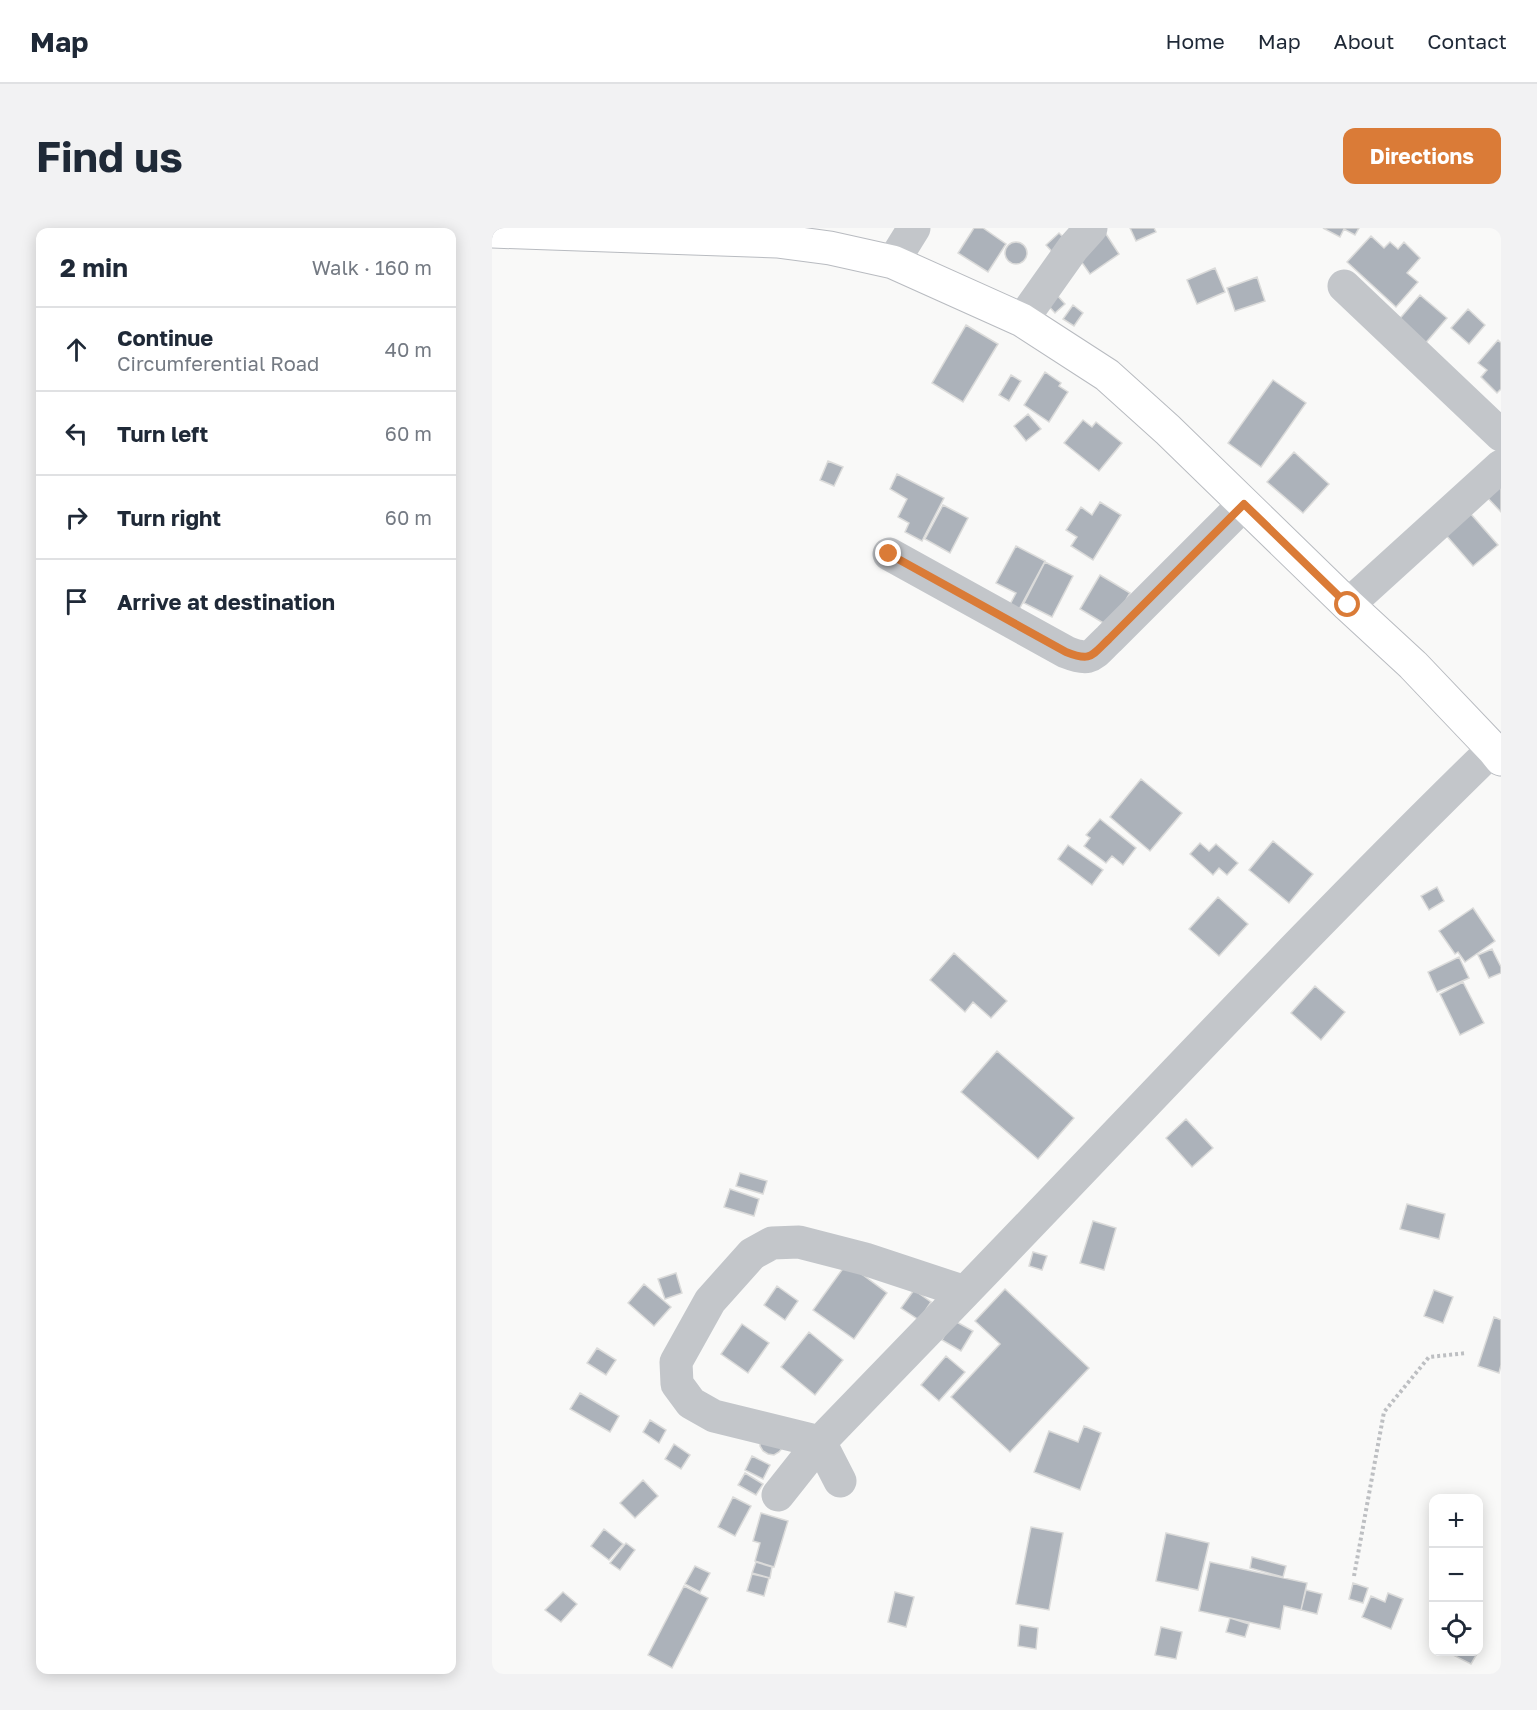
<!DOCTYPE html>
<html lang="en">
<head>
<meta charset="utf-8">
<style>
  body { margin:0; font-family:"Golos Text",sans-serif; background:#f2f2f3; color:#1f2937 }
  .controls { position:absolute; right:18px; bottom:18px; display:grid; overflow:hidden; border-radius:12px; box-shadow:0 3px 15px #0003 }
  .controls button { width:54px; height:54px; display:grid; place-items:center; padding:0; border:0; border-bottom:2px solid #e0e1e3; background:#fff; color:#1f2937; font:30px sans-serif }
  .stop { position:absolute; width:18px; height:18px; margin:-14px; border:4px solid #da7b37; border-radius:50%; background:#fff }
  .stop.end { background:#da7b37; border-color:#fff; box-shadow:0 2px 6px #0008 }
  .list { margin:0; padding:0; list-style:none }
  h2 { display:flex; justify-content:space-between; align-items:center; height:78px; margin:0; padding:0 24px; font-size:26px }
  h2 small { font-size:20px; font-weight:400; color:#747a83 }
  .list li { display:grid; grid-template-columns:39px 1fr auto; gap:18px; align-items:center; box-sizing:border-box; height:84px; padding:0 24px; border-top:2px solid #e0e1e3 }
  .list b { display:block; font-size:22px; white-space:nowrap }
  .list p { margin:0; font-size:20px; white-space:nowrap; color:#747a83 }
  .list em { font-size:20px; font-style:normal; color:#747a83 }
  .icon { flex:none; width:33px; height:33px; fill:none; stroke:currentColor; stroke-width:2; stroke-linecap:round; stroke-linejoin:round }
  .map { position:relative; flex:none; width:1009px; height:1446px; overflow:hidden; border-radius:12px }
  header { display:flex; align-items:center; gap:36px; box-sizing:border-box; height:84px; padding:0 30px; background:#fff; border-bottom:2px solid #e0e1e3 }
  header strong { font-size:28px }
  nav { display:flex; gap:33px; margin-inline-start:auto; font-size:21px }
  .intro { display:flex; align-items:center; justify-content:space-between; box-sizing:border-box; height:144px; padding:0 36px }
  h1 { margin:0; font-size:42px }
  .button { padding:15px 27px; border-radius:12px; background:#da7b37; color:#fff; font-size:21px; font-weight:700 }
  main { display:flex; gap:36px; padding:0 36px }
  aside { flex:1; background:#fff; border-radius:12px; box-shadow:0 3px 15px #0003 }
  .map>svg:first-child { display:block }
  .building { fill:#acb2ba; stroke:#dbdbda; stroke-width:1.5 }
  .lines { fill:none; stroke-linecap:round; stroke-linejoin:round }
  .major-casing { stroke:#b8bbc0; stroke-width:35 }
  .path { stroke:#bdbfc2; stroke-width:4; stroke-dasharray:3 3; stroke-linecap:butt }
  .minor { stroke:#c3c6ca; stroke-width:33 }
  .major { stroke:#fff; stroke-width:33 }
  .route { stroke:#da7b37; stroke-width:8 }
</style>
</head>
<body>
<header>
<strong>Map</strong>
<nav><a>Home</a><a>Map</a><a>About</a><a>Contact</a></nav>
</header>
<div class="intro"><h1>Find us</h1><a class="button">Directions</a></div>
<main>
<aside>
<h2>2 min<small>Walk · 160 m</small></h2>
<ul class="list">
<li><svg class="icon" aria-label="ahead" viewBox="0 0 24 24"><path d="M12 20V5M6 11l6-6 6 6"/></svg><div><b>Continue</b><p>Circumferential Road</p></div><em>40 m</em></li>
<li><svg class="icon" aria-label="left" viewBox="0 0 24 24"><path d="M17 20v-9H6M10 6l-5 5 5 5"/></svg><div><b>Turn left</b></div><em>60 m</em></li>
<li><svg class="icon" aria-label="right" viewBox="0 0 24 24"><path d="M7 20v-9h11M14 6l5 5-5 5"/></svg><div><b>Turn right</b></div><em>60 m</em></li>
<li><svg class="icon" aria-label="arrive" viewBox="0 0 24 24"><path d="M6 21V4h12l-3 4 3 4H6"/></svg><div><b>Arrive at destination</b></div></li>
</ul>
</aside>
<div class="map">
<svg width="1009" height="1446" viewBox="0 0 1009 1446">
  <rect width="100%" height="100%" fill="#f9f9f8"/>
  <path class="building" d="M482 0H491L514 16 496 44 466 25Z
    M638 0H662L664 4 644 13Z
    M831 0H867L863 7 852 1 848 9Z
    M567 5 577 15 564 28 554 17Z
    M614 6 627 26 598 46 584 26Z
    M879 8 892 20 898 14 906 21 912 14 928 30 915 45 926 54 904 79 855 34Z
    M513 25a11 11 0 1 1 22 0a11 11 0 1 1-22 0Z
    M723 40 733 64 705 76 695 52Z
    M765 49 773 73 743 83 735 60Z
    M563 65 573 76 563 85 553 74Z
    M928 67 955 90 931 118 904 95Z
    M581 77 591 85 582 98 571 91Z
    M976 81 993 97 977 116 959 100Z
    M474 97 506 116 471 174 440 155Z
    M1006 112 1009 115V161L1005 165 989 149 995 142 986 135Z
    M553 144 569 155 567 158 576 164 557 194 532 177Z
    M519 147 529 153 517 173 507 167Z
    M781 152 814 175 769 239 736 215Z
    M536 186 549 201 534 213 522 198Z
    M591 192 600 199 604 194 630 215 607 243 572 215Z
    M802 224 837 256 811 285 775 254Z
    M336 233 351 239 342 258 328 252Z
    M405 246 452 270 430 313 413 304 417 295 406 289 415 271 398 261Z
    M1009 250V284L992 266Z
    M608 274 629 287 601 332 579 318 585 309 574 302 589 279 600 287Z
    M451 277 476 290 458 325 433 311Z
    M978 285 1006 317 981 338 953 306Z
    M524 318 553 333 524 387 515 382 524 365 504 355Z
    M553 334 581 348 560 389 532 375Z
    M608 347 638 365 618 399 588 381Z
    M649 551 690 585 658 623 618 589Z
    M608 591 644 620 631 637 620 628 614 635 592 618 598 610 594 607Z
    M781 613 821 646 797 675 757 642Z
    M708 615 717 623 724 616 746 635 735 647 727 640 721 647 698 626Z
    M576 617 611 642 600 657 566 631Z
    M945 659 952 673 937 682 929 668Z
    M726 669 756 696 727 728 697 701Z
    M981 680 1003 713 973 734 966 724 963 726 947 703Z
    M1000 721 1009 739V745L997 750 986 727Z
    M462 725 515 773 499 790 481 774 473 784 438 752Z
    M967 729 977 750 945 764 936 744Z
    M971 754 992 795 968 807 948 766Z
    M823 758 853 784 829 812 799 785Z
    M505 823 582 890 546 931 469 864Z
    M694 891 721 920 700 939 674 910Z
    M248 945 275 953 271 966 244 958Z
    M238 961 267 971 262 988 232 979Z
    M915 976 953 986 947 1011 908 1001Z
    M601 993 624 1000 612 1042 588 1035Z
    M541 1024 555 1028 550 1042 537 1038Z
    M355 1035 395 1065 362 1111 321 1082Z
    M184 1045 190 1065 173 1071 166 1051Z
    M152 1056 179 1079 162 1098 136 1075Z
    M285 1058 306 1073 293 1092 272 1077Z
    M513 1061 597 1140 518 1224 459 1169 508 1116 483 1093Z
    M422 1062 439 1074 427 1092 409 1080Z
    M942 1062 961 1069 951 1095 932 1088Z
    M1002 1089 1009 1092V1137L1007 1145 986 1138Z
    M461 1092 481 1103 469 1123 450 1112Z
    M250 1096 277 1115 256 1145 229 1126Z
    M317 1104 351 1132 323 1167 289 1139Z
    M105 1120 124 1132 114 1147 95 1135Z
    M454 1128 473 1144 447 1173 429 1157Z
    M88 1165 127 1188 118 1204 78 1181Z
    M158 1192 174 1202 167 1215 151 1204Z
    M592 1198 609 1205 588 1262 542 1244 557 1203 586 1214Z
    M268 1211 291 1219 287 1224 282 1227 276 1226 271 1223 268 1218Z
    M182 1216 198 1227 189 1241 173 1231Z
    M260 1228 278 1237 271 1251 253 1242Z
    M253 1245 271 1256 264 1267 246 1257Z
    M151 1252 166 1268 143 1290 128 1275Z
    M241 1269 259 1278 243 1308 226 1299Z
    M269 1285 296 1293 282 1339 263 1333 268 1315 261 1313Z
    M539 1299 571 1305 557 1382 524 1376Z
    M112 1301 131 1316 117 1332 99 1318Z
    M674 1305 717 1315 706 1362 664 1353Z
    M134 1315 143 1322 128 1342 118 1335Z
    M760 1329 794 1338 791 1349 758 1340Z
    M264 1334 280 1339 278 1350 260 1345Z
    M718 1334 815 1355 809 1382 792 1378 788 1401 707 1383Z
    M203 1338 218 1345 208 1364 193 1356Z
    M260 1346 277 1350 272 1368 255 1363Z
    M861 1355 876 1360 871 1375 857 1371Z
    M192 1358 216 1370 180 1440 156 1427Z
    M814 1362 830 1366 825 1386 809 1382Z
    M71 1364 85 1376 69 1394 53 1382Z
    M403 1364 422 1369 414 1399 396 1394Z
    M896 1365 911 1371 899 1401 870 1389 879 1368 893 1374Z
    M738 1390 757 1396 753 1409 734 1404Z
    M528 1397 546 1400 544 1421 526 1418Z
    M669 1399 690 1404 684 1431 663 1427Z
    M960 1424H986L979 1436 959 1426Z"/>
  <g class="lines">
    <g class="major-casing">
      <path id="major" d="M0 3 285 13 338 20 401 34 530 92 615 147 676 202 856 377 921 437 1001 521 1009 531"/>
    </g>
    <path class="path" d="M862 1348 892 1184 937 1129 975 1125"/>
    <path class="minor" d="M401 34 422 0
      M852 58 1009 207
      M530 92 581 20 599 0
      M397 326 574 424C599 434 599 428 617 411L752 276
      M856 377 1009 238
      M473 1064 373 1031 307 1014 280 1015 260 1026 218 1073 184 1134 185 1156 199 1175 222 1188 328 1214C376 1164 425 1114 473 1064 649 882 820 697 1001 521
      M286 1267 328 1214 348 1253"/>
    <use href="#major" class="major"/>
  </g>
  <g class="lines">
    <path class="route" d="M397 326 574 424C599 434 599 428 617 411L752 276 856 377"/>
  </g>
</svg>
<div class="controls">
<button>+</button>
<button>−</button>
<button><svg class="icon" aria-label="locate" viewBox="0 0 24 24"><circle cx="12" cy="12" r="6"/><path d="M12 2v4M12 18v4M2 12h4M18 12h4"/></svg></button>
</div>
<div class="stop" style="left:856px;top:377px"></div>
<div class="stop end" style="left:397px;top:326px"></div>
</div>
</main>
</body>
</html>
